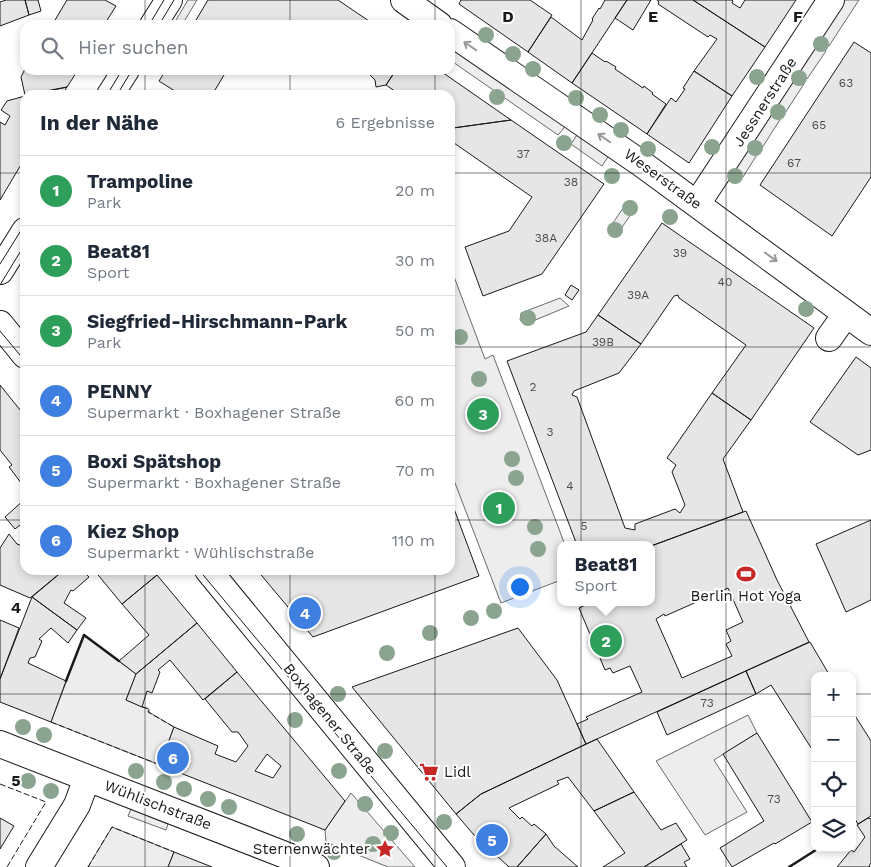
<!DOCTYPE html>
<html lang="de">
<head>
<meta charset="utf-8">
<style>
  body { margin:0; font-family:"Work Sans",sans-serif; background:#f2f2f3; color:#1f2937 }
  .controls { position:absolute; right:15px; bottom:15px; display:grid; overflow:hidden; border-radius:10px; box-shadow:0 2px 8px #0003 }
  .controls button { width:45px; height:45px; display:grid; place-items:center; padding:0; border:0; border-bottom:1px solid #e0e1e3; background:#fff; color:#1f2937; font:25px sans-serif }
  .you { position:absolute; left:519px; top:586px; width:18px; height:18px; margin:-12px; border:4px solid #fff; border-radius:50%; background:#1a73e8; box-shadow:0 0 0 8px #1a73e833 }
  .badge { display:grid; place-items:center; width:32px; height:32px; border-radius:50%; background:#1a73e8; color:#fff; font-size:16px; font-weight:700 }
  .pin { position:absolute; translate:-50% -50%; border:2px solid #fff; box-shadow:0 1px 5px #0006 }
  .popup { position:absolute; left:557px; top:541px; width:98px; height:65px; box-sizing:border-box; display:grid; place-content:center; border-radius:10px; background:#fff; filter:drop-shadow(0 1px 4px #0005); font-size:16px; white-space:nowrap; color:#747a83 }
  .popup b { font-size:19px; color:#1f2937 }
  .popup::after { content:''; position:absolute; left:50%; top:100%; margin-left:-10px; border:10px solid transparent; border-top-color:#fff }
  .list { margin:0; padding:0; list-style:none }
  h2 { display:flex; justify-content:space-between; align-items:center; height:65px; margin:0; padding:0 20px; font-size:21px }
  h2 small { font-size:16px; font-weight:400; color:#747a83 }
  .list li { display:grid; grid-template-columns:32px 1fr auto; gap:15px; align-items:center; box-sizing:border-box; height:70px; padding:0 20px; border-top:1px solid #e0e1e3 }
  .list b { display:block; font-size:19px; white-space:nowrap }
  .list p { margin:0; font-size:16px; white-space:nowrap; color:#747a83 }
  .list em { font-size:16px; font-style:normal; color:#747a83 }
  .icon { flex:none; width:28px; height:28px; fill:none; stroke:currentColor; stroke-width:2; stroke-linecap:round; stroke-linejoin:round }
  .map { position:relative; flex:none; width:871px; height:867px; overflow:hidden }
  .search { position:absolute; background:#fff; box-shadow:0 2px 8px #0003; left:20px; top:20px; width:435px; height:55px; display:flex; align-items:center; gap:12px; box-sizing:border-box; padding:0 18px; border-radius:15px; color:#747a83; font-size:19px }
  .panel { position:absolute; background:#fff; box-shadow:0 2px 8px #0003; left:20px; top:90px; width:435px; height:485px; border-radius:15px }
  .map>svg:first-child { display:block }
  .built { fill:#ededed; stroke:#6a6a6a }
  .building { fill:#e6e6e6; stroke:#1a1a1a; fill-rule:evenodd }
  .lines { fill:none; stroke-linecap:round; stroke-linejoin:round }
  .minor-casing { stroke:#1a1a1a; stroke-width:28 }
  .minor { stroke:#fff; stroke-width:26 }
  .tram { stroke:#1a1a1a; stroke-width:1 }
  .fence { stroke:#1a1a1a; stroke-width:1; stroke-dasharray:6 2.5; stroke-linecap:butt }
  .wall { stroke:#1a1a1a; stroke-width:2.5 }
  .tree { fill:#8aa48f }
  .oneway { stroke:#989898 }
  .grid { fill:none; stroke:#1a1a1a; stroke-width:1; stroke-opacity:0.55 }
  .labels { text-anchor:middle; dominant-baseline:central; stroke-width:4; stroke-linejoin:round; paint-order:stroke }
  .number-label { font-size:12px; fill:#4d4d4d }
  .street-label { font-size:15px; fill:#1a1a1a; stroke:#fff }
  .poi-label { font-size:15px; fill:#1a1a1a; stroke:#fff }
  .grid-label { font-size:16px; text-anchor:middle; font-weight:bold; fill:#1a1a1a; stroke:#fff; stroke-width:4; stroke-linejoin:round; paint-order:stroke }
</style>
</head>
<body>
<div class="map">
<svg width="871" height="867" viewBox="0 0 871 867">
  <rect width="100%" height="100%" fill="#fff"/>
  <path class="built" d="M188 0H197L182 25H173Z
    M842 0H859L829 46 818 40 817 44 826 51 807 79 796 73 795 77 804 84 785 113 774 107 772 112 781 118 762 148 752 142 749 146 758 153 743 177 733 171Z
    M456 51 567 123 564 128 558 135 450 60Z
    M579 132 610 154 602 166 571 144Z
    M628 201 636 207 616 236 608 230Z
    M450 266 485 359 493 355 565 545H561V580L501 603 450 470Z
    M560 298 569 306 528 323H524L520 320 521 313Z
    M84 635 136 674 126 700 149 709V712L174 727 160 765 51 722Z
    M748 715 757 733 714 760 747 812 705 835 656 761Z
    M351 793 415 867H388L326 842 325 830Z
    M131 809 168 824 166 830 128 816Z
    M112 827 174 852 168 867H88Z"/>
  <path class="building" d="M6 0H25L29 15 0 26V2Z
    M25 0H38L41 11 29 15Z
    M67 0H105L116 6 104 25H52Z
    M208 0H338L369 21 349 25H283L277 21 261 25H193Z
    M461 0H530L552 15 528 52 459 4Z
    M605 0H627L572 83 528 52 551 17 582 40 593 20 592 19 599 8 600 9Z
    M627 0H651L633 30 615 18Z
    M657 0H693L765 47 732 96 694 71 717 39 710 35 708 37 658 4 659 2Z
    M693 0H732L733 1 732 3 740 8 745 0H796L765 47Z
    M369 21 375 25H349Z
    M854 42 871 53V177L832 236 760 185Z
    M592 53 605 62 606 61 616 67 615 69 643 88 644 86 653 93 652 94 666 104 647 134 572 83Z
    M25 69V70H78L67 87 25 95 21 77Z
    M166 70H227L212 95H177L178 93 159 81Z
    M365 70H396L386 85 376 87 375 80Z
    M396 70H402L405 72 407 70H439L511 120 453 128V119L450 117V95H403L396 92 386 85Z
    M694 71 732 96 689 163 647 134 671 98 676 102 685 89 683 88Z
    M67 87 62 95H31Z
    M25 96V158L0 200V122L5 125 10 116 1 110 7 101Z
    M511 120 604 184 542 274 483 296 465 247 509 231 532 197 454 143 453 128Z
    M662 223 814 328 751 420 712 393 746 345 679 298 678 295 674 296 641 344 598 315Z
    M571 285 579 290 572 300 565 295Z
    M598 315 641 344 619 373 574 391 572 395 577 397 625 528 635 530V524L675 509 680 513 685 505 672 472 676 465 667 458 712 393 751 420 723 459 743 512 651 546V545H577L507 361 586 332Z
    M856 357 871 368V450L858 455 810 422Z
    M0 385 25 416V488L9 467 12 465 0 450Z
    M450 498 479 576 313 637 257 570H450Z
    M25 499V521L15 529 5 517Z
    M746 511 777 580 809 642 586 744 577 724 588 719 586 717 642 692 630 666 613 673 610 668 605 670 579 608 592 602H651V546ZM728 588 743 622 726 630 731 641 726 644 732 656 682 678 656 619 664 614 665 616Z
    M871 520V600L846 612 816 544Z
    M9 534 17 544 25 547V570H64L30 598 0 585V548Z
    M64 570H93L87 575 89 577 73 591 71 590 64 603 86 618 77 630 32 597Z
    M94 570H152L157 575 122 604Z
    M157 575 197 623 136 674 119 661 149 635 122 604Z
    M32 597 77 630 68 643 51 628 39 639 42 641 35 657 30 658 28 663 66 681 51 722 0 702V679Z
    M0 620 19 628 0 679Z
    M197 623 237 672 203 700 170 660 158 670 160 672 152 693 147 691 142 707 126 700 136 674Z
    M518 628 557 680 586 744 481 794 456 814 352 687Z
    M810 642 830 676H815V754L771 685 756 694 746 671Z
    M746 671 756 694 667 735 657 712Z
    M237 672 345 801 325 830 160 765 174 727 218 746 215 754 236 762 248 746 238 732H232L205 699ZM267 754 281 766 273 778 255 771Z
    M852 711 871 741V816L858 824 852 814Z
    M757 733 812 822 775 844 774 843 732 867 720 848 764 821 723 754Z
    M597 739 634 792 594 811 568 777 557 781 559 784 509 808 520 819 522 817 532 826 534 824 546 834 517 867H509L474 835 456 814 481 794Z
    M634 792 661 830 676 823 687 840 644 867H603L625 853 594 811Z
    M0 818 14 826 0 849Z
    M868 818 871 819V863L869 866 870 867H837L851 850 854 852 865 837 857 825Z
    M546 834 554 846 578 867H517Z
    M681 844 690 859 684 862 687 867H644Z
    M174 852 212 867H168Z"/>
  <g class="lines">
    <g class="minor-casing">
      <path id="minor" d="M404 0 439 25
        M153 25 169 0
        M450 32 642 164 871 332
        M110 95 126 70
        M697 204 831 0
        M0 271 25 231
        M0 324 25 355
        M829 338 846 314
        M208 570 452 867
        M0 744 316 867
        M39 867 77 805 87 778"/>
    </g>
    <use href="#minor" class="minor"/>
    <path class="tram" d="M149 25 164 0
      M159 25 174 0
      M107 95 122 70
      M117 95 132 70
      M0 264 25 224
      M0 285 25 244
      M0 331 25 361
      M199 570 447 867"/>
    <path class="fence" d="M142 707 149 709 148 712 174 727
      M51 722 160 765
      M0 784 46 802 7 867
      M88 867 112 827 174 852"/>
    <path class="wall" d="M66 681 84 635 119 661
      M789 867 819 848"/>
  </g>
  <g class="tree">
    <circle cx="486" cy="35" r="8"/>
    <circle cx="821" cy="44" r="8"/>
    <circle cx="513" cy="54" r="8"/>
    <circle cx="533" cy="69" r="8"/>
    <circle cx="757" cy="77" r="8"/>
    <circle cx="799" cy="78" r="8"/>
    <circle cx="497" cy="97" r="8"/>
    <circle cx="576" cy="98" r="8"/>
    <circle cx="778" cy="112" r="8"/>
    <circle cx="600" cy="115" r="8"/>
    <circle cx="621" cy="130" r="8"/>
    <circle cx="564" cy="143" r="8"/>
    <circle cx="712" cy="147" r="8"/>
    <circle cx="755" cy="148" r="8"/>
    <circle cx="648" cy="149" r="8"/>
    <circle cx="612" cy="176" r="8"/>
    <circle cx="735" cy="176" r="8"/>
    <circle cx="630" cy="208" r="8"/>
    <circle cx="670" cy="217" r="8"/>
    <circle cx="615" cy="230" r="8"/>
    <circle cx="806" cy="309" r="8"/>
    <circle cx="528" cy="318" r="8"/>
    <circle cx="460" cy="337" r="8"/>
    <circle cx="479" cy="379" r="8"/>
    <circle cx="490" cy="407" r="8"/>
    <circle cx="484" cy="424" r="8"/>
    <circle cx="512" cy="459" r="8"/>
    <circle cx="516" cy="478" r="8"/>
    <circle cx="535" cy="527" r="8"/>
    <circle cx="538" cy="549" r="8"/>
    <circle cx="494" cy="611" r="8"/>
    <circle cx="471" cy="618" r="8"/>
    <circle cx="430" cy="633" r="8"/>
    <circle cx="387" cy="653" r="8"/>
    <circle cx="338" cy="694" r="8"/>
    <circle cx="295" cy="720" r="8"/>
    <circle cx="23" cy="727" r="8"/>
    <circle cx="44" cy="735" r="8"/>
    <circle cx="385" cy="751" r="8"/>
    <circle cx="136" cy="771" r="8"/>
    <circle cx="339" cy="771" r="8"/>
    <circle cx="28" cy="781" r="8"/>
    <circle cx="164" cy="782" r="8"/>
    <circle cx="184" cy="789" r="8"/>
    <circle cx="51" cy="791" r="8"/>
    <circle cx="208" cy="799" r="8"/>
    <circle cx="365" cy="804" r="8"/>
    <circle cx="229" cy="807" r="8"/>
    <circle cx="444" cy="822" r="8"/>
    <circle cx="391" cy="833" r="8"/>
    <circle cx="297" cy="834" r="8"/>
    <circle cx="373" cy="844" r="8"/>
    <circle cx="334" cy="852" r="8"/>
  </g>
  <defs><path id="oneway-shaft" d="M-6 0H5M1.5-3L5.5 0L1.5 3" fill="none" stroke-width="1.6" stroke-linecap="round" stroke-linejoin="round" transform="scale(1.25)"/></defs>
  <g class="oneway">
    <use href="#oneway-shaft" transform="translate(470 46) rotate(-146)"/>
    <use href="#oneway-shaft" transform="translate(604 138) rotate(-145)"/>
    <use href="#oneway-shaft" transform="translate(771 257) rotate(36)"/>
  </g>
  <path class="grid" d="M145 0V25M290 0V25M435 0V25M581 0V867M726 0V867M145 70V95M290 70V95M435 70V95M0 173H25M450 173H871M0 347H25M450 347H871M0 520H25M450 520H871M145 570V867M290 570V867M435 570V867M0 694H815M852 694H871"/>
  <defs>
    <g id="stadium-bare" transform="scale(1.5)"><path d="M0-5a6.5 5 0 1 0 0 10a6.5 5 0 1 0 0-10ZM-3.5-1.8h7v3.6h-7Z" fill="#c62828" stroke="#fff" stroke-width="2.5" paint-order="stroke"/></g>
    <g id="supermarket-bare" transform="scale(1.5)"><path d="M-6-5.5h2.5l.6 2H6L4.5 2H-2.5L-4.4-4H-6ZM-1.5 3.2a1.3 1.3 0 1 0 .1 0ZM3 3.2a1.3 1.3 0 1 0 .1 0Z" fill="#c62828" stroke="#fff" stroke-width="2.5" paint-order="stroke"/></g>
    <g id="sight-bare" transform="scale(1.5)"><path d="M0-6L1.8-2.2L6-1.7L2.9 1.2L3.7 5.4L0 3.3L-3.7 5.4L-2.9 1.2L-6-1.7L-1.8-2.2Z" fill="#c62828" stroke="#fff" stroke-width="2.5" paint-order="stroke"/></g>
  </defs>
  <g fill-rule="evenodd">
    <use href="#stadium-bare" x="746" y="574"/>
    <use href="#supermarket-bare" x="429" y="772"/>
    <use href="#sight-bare" x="385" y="849"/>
  </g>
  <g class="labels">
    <g class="number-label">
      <text x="846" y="83">63</text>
      <text x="819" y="125">65</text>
      <text x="523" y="154">37</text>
      <text x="794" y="163">67</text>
      <text x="571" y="182">38</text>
      <text x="546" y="238">38A</text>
      <text x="680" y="253">39</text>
      <text x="725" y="282">40</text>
      <text x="638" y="295">39A</text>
      <text x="603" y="342">39B</text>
      <text x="533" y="387">2</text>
      <text x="550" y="432">3</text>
      <text x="570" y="486">4</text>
      <text x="584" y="526">5</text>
      <text x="707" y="703">73</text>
      <text x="774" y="799">73</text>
    </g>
    <g class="street-label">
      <text transform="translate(765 102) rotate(-57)">Jessnerstraße</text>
      <text transform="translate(663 179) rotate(36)">Weserstraße</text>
      <text transform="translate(330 719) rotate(51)">Boxhagener Straße</text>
      <text transform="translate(158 805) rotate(21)">Wühlischstraße</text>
    </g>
    <g class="poi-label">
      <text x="746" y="596">Berlin Hot Yoga</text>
      <text x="444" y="772" text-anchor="start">Lidl</text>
      <text x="370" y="849" text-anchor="end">Sternenwächter</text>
    </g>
  </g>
  <g class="grid-label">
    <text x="508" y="22">D</text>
    <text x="653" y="22">E</text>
    <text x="798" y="22">F</text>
    <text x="16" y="613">4</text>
    <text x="16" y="786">5</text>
  </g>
</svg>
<div class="controls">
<button>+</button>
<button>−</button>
<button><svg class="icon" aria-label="locate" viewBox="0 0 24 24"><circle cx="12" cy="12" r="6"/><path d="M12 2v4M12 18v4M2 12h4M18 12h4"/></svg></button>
<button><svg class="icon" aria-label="layers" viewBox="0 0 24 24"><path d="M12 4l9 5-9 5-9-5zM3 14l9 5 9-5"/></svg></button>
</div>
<div class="you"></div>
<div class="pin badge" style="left:499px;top:508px;background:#2e9e5b">1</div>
<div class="pin badge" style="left:606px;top:641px;background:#2e9e5b">2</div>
<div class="popup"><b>Beat81</b>Sport</div>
<div class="pin badge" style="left:483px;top:414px;background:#2e9e5b">3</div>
<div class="pin badge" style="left:305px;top:613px;background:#3f7fe0">4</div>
<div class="pin badge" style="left:492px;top:840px;background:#3f7fe0">5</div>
<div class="pin badge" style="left:173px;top:758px;background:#3f7fe0">6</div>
<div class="search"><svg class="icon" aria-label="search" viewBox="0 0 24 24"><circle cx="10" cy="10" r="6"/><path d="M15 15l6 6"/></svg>Hier suchen</div>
<section class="panel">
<h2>In der Nähe<small>6 Ergebnisse</small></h2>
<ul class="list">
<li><span class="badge" style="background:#2e9e5b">1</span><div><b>Trampoline</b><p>Park</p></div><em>20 m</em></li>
<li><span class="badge" style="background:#2e9e5b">2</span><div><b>Beat81</b><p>Sport</p></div><em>30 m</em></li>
<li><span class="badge" style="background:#2e9e5b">3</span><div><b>Siegfried-Hirschmann-Park</b><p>Park</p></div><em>50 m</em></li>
<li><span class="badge" style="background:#3f7fe0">4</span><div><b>PENNY</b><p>Supermarkt · Boxhagener Straße</p></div><em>60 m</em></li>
<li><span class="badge" style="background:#3f7fe0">5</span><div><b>Boxi Spätshop</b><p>Supermarkt · Boxhagener Straße</p></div><em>70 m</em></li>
<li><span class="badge" style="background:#3f7fe0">6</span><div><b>Kiez Shop</b><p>Supermarkt · Wühlischstraße</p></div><em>110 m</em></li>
</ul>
</section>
</div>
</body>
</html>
